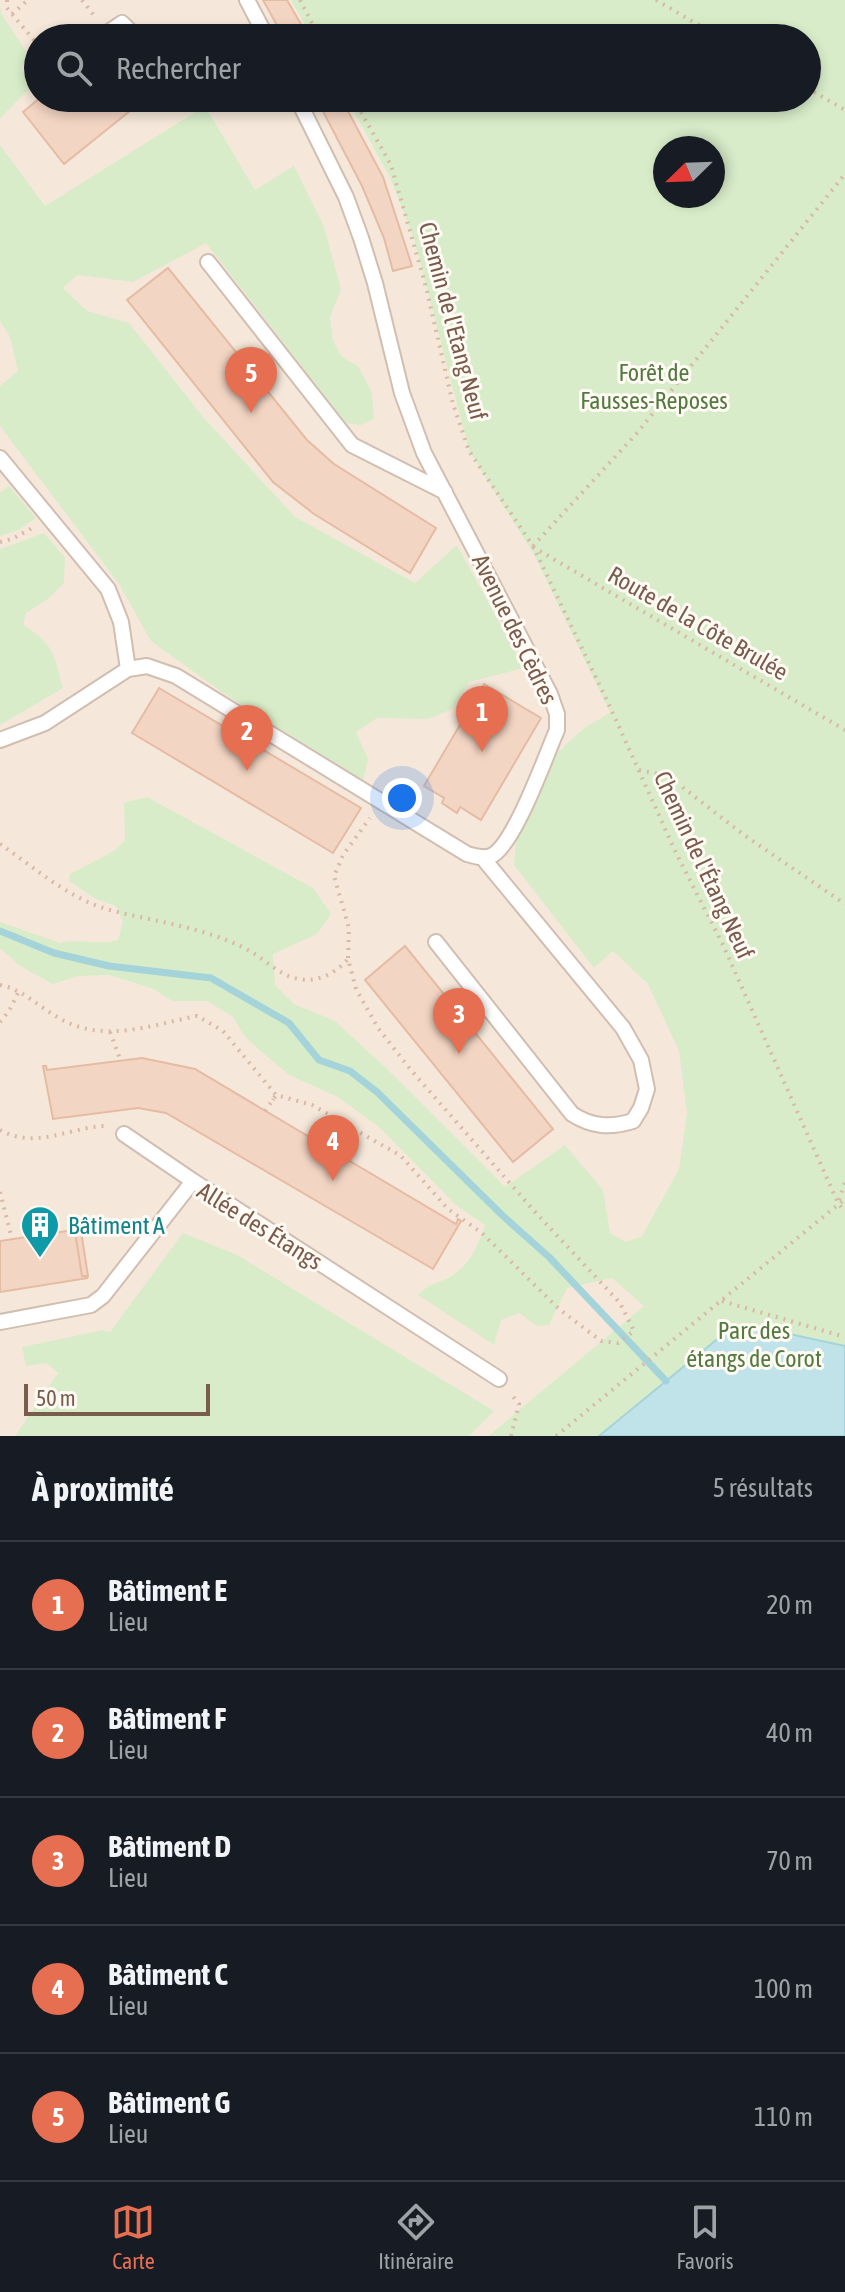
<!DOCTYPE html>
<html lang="fr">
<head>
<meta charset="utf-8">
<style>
  body { margin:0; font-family:"Asap Condensed",sans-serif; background:#20242c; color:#f1f3f6 }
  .compass { position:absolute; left:653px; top:136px; width:72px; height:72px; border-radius:50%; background:#171b24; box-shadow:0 4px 12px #0003; rotate:247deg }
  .scale { position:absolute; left:24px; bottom:20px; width:186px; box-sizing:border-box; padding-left:8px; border:4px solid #7a5c4d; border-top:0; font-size:22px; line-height:28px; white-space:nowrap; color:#7a5c4d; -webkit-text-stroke:6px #fffaf3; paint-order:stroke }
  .you { position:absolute; left:402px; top:798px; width:28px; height:28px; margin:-20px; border:6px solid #fff; border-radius:50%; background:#1a73e8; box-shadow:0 0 0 12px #1a73e833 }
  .badge { display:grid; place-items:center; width:52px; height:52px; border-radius:50%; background:#e76f51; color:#fff; font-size:26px; font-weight:700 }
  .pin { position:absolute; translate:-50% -66px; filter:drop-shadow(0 2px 4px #0008) }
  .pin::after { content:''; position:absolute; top:42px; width:28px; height:24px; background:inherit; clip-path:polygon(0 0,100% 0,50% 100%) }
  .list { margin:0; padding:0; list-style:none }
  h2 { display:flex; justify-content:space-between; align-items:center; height:104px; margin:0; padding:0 32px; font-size:34px }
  h2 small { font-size:26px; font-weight:400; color:#9ea1a6 }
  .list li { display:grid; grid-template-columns:52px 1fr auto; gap:24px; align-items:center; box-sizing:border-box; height:128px; padding:0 32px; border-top:2px solid #363941 }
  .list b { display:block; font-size:30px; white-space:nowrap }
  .list p { margin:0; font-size:26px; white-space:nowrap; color:#9ea1a6 }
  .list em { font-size:26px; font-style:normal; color:#9ea1a6 }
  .icon { flex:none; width:44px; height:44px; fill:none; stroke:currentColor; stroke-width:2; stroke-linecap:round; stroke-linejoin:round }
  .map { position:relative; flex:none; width:845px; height:1436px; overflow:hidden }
  .search { position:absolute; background:#171b24; box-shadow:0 4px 12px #0003; left:24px; right:24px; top:24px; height:88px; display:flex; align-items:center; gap:20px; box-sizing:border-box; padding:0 28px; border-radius:44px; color:#9ea1a6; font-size:30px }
  .sheet { height:744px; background:#171b24 }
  nav { display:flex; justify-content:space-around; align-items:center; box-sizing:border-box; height:112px; border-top:2px solid #363941; background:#171b24; font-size:22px; color:#9ea1a6 }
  nav a { display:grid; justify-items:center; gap:4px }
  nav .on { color:#e76f51 }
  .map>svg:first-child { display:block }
  .residential { fill:#f5e8da }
  .green { fill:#d8ecc9; fill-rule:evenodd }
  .water { fill:#bfe3e8; stroke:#a5d3da; stroke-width:2 }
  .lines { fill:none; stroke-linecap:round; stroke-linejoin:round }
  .stream { stroke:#a5d3da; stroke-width:7 }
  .building { fill:#f3d5c3; stroke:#e6bba3; stroke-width:2 }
  .service-casing { stroke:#d1beb0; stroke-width:18 }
  .path { stroke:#d9b8a5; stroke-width:4; stroke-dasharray:2 6; stroke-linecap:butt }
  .service { stroke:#fff; stroke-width:14 }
  .labels { text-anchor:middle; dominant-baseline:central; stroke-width:6; stroke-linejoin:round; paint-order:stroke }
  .street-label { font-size:24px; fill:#7a5c4d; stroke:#fffaf3 }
  .park-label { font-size:24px; fill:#537a41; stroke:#fffaf3 }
  .culture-label { font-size:24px; fill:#0d838f; stroke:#fffaf3; text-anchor:start }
</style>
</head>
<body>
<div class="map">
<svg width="845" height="1436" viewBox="0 0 845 1436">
  <rect width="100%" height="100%" fill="#fdf6ec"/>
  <path class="residential" d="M0 0H291L312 38H38V98H346L390 178 414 239 469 451 534 555 610 713 811 1198 645 1306 488 1436H0Z"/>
  <path class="green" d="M291 0H845V1436H488L644 1306 612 1278 567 1288 549 1325 537 1326 519 1313 501 1320 494 1345 418 1295C431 1281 443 1283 456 1273 472 1261 479 1243 485 1225L457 1206 380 1128 338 1097 289 1075 246 1038 233 1017 207 1001H172L154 989 109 975 78 976 53 984 20 966 0 948V922L60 943C79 938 98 946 118 940L123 922 116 906 96 899 69 881 70 874 114 851 125 840 124 803 147 797 313 888 331 914 317 934 273 954 275 985 294 1004 335 1021 387 1069 505 1187 565 1145 603 1190 610 1233 626 1242 642 1236 679 1169 687 1113 679 1051 648 984 613 951 594 968 514 865 516 842 552 758 584 728 610 713 534 555 469 451 414 239 390 178 346 98H807V38H312ZM665 148H713V196H665Z
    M0 4 1 13 31 59 21 68 34 84 0 118Z
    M205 106 255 190 294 166 324 227 341 289 330 317 333 341 342 357 358 366 372 393 374 419 361 425 346 423 206 243 133 282 77 275 63 288 87 311 129 323 203 417 295 517 415 583 457 545 524 668 469 682 452 709 428 719 377 718 356 732 368 759 363 781 226 695 151 641 119 584 0 426V386L18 371 10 337 0 321V145L45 206Z
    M9 486 36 518 18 530 0 536V493Z
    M44 533 65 558 64 583 48 599 26 613 23 625C55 645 53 653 63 688L0 725V549Z
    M183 1233 237 1255 494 1411 469 1436H15L58 1373 47 1363 26 1366 22 1347 103 1330 110 1332Z"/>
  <path class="water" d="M732 1327 771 1330 845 1346V1436H599Z"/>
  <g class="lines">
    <path class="stream" d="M0 931 54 953 109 966 211 978 289 1023 319 1060 350 1071 377 1092 503 1216 549 1257 666 1381"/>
  </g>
  <path class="building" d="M263 0H287L309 38H284Z
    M40 98H146L64 164 23 112Z
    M316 98H341L383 177 412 266 393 271 384 238 362 186Z
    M168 268 307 440 334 464 436 528 410 573 314 514 273 482 127 300Z
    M484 684 541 718 481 820 460 807 457 813 442 803 444 798 424 786Z
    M159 688 361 808 333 853 132 733Z
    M405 946 553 1129 513 1162 365 980Z
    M142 1058 195 1069 456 1224 458 1219 461 1221 433 1269 166 1113 138 1108 53 1119 43 1066H46L47 1070Z
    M80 1229 81 1231 75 1232 82 1276 88 1278 0 1292V1241Z
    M81 1231 88 1276H82L75 1232Z"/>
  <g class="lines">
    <g class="service-casing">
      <path id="service" d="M247 0 267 38
        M100 38 122 23 137 38
        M208 262 352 445 445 492
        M0 458 108 589 121 622 128 669
        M0 740 45 723 128 669 147 666 176 676 467 854C474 856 483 859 491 856 514 846 546 755 557 730V714L550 694 424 453 402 393 375 283 361 238 346 197 297 98
        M436 942 572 1114C592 1127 610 1128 633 1121L641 1108 647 1089 641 1060 623 1028 482 857
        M124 1134 193 1181
        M0 1322 91 1305 103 1296 193 1181 499 1379"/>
    </g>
    <path class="path" d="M7 0V8L38 45
      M82 0 96 18
      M300 0 320 38
      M656 0 721 38
      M12 14 28 0
      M807 88 845 110
      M353 98 391 165 426 287 453 404 469 451 533 546 610 707 676 853 723 945 838 1203 845 1212
      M0 542 12 539 34 527
      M533 546 638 432 845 174
      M533 547 845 730
      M639 770 668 776 744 835 845 904
      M0 844C35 868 69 899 110 910 156 922 204 927 246 949 264 958 279 976 299 979 318 983 337 972 348 959
      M0 985C22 989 39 1007 59 1018 103 1044 151 1025 197 1016L223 1031 276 1095 312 1105 401 1156 448 1209 482 1233 559 1309 601 1341 618 1343 634 1331 620 1303 536 1213 410 1069 378 1028 356 989 348 959 349 928 334 876 343 855 370 818
      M0 1022 9 1011 19 991
      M110 1032 120 1059
      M265 1111 276 1095 273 1100
      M0 1130C36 1150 69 1127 106 1126
      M0 1192 12 1239
      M839 1200 845 1182
      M722 1301 845 1337
      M511 1436 519 1404 511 1394
      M556 1436 845 1199"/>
    <use href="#service" class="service"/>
  </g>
  <defs>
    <g id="building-pin" transform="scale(2)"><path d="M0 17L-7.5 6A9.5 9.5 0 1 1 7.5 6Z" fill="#0f9aa8" stroke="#fffaf3"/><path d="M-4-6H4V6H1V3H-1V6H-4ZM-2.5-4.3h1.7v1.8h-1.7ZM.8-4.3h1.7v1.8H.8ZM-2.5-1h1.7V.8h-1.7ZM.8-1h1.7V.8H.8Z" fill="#fff"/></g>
  </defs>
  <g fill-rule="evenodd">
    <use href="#building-pin" x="40" y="1225"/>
  </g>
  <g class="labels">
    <g class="street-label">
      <text transform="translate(453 321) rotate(75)">Chemin de l'Etang Neuf</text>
      <text transform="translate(698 623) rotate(30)">Route de la Côte Brulée</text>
      <text transform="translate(515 629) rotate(64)">Avenue des Cèdres</text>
      <text transform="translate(704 865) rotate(65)">Chemin de l'Étang Neuf</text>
      <text transform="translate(260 1226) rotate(32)">Allée des Étangs</text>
    </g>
    <g class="park-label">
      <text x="654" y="372">Forêt de<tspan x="654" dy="28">Fausses-Reposes</tspan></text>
      <text x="754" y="1330">Parc des<tspan x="754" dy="28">étangs de Corot</tspan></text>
    </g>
    <g class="culture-label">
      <text x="68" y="1225">Bâtiment A</text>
    </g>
  </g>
</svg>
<svg class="compass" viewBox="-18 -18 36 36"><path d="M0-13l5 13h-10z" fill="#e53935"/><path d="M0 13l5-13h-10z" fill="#9ea1a6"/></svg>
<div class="scale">50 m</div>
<div class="you"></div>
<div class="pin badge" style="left:482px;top:752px">1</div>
<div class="pin badge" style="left:247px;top:771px">2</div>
<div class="pin badge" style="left:459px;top:1054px">3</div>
<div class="pin badge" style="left:333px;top:1181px">4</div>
<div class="pin badge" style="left:251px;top:413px">5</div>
<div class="search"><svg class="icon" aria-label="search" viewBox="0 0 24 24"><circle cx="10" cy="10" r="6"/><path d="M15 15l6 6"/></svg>Rechercher</div>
</div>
<section class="sheet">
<h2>À proximité<small>5 résultats</small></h2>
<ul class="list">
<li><span class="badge">1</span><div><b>Bâtiment E</b><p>Lieu</p></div><em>20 m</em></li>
<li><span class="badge">2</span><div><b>Bâtiment F</b><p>Lieu</p></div><em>40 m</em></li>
<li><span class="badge">3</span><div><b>Bâtiment D</b><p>Lieu</p></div><em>70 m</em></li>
<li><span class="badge">4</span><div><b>Bâtiment C</b><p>Lieu</p></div><em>100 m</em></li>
<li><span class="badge">5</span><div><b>Bâtiment G</b><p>Lieu</p></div><em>110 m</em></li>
</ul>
</section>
<nav>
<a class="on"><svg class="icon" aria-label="map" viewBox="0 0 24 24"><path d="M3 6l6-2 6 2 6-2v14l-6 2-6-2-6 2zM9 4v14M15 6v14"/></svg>Carte</a>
<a><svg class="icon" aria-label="directions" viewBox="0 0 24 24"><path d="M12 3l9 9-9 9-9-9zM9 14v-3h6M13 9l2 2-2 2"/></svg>Itinéraire</a>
<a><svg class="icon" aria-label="saved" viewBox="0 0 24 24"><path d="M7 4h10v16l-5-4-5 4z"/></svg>Favoris</a>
</nav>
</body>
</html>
